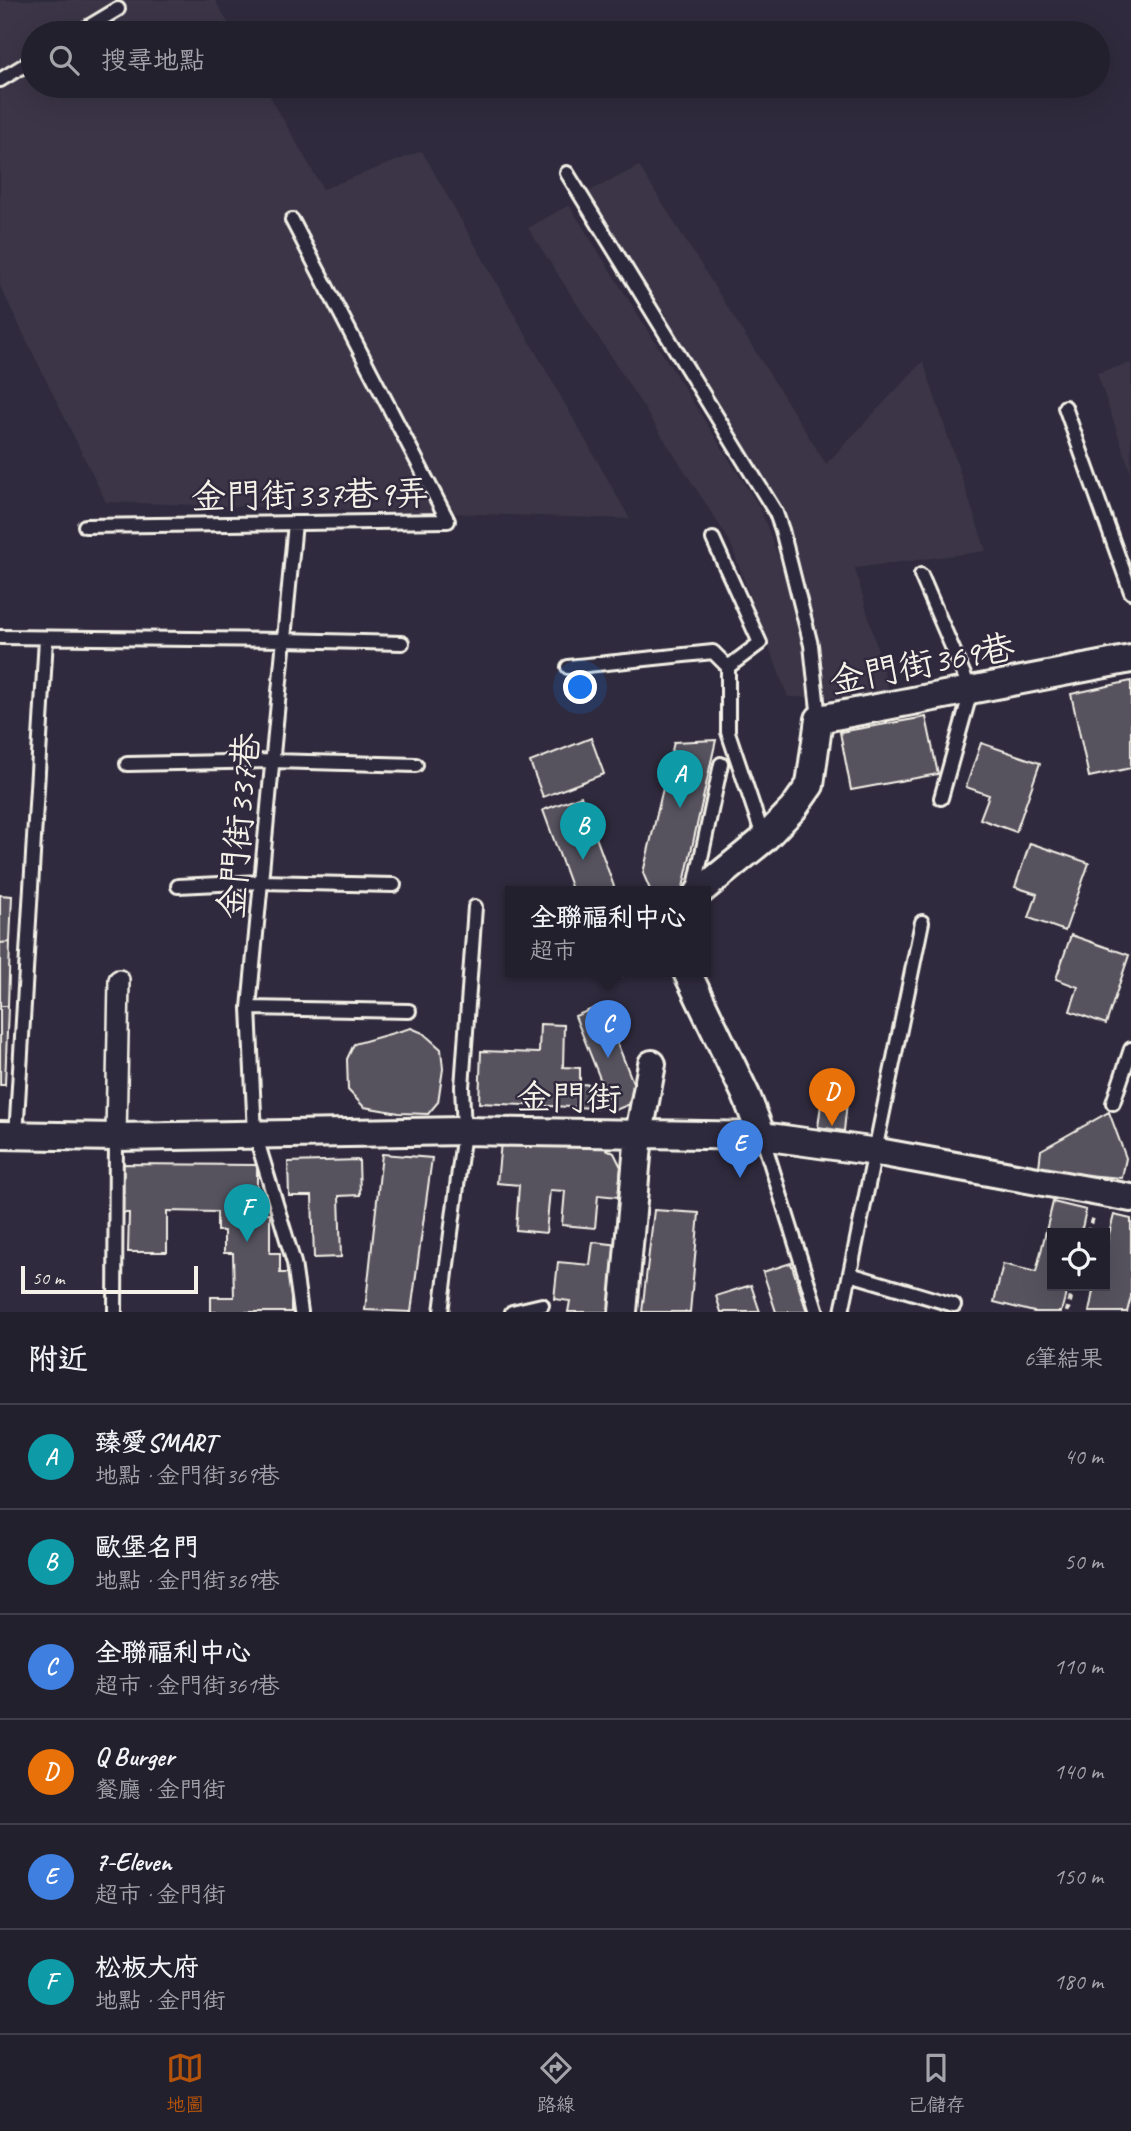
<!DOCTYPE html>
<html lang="zh-TW">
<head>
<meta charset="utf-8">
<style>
  body { margin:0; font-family:Caveat,"LXGW WenKai TC",sans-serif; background:#2f2d3a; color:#f1f3f6 }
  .controls { position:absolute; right:21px; bottom:21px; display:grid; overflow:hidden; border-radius:0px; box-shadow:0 7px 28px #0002 }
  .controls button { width:63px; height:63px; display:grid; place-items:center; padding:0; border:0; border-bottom:2px solid #403e4a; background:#23202e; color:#f1f3f6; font:35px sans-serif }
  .scale { position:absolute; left:21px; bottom:18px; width:177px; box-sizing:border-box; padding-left:7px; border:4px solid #f4f1e8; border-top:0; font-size:19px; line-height:24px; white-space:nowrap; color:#f4f1e8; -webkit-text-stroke:5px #2f2a3d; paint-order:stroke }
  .you { position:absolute; left:581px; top:688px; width:24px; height:24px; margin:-18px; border:5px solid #fff; border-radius:50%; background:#1a73e8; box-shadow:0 0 0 10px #1a73e833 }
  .badge { display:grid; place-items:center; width:46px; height:46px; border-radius:50%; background:#b45309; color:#fff; font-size:23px; font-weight:700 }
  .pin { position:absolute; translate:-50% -58px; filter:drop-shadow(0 2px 4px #0008) }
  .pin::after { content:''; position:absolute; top:37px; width:24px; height:21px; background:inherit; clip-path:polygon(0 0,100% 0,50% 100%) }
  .popup { position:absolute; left:505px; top:886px; width:206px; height:91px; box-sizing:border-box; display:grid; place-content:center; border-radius:0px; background:#23202e; filter:drop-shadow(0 2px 5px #0005); font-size:23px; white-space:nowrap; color:#a3a3aa }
  .popup b { font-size:26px; color:#f1f3f6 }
  .popup::after { content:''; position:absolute; left:50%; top:100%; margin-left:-14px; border:14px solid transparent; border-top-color:#23202e }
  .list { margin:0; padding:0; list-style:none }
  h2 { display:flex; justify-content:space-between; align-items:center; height:91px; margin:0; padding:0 28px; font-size:30px }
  h2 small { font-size:23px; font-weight:400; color:#a3a3aa }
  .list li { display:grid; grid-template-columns:46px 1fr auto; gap:21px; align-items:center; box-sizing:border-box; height:105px; padding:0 28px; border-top:2px solid #403e4a }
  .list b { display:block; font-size:26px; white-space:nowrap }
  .list p { margin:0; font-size:23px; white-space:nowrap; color:#a3a3aa }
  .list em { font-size:23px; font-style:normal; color:#a3a3aa }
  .icon { flex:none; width:38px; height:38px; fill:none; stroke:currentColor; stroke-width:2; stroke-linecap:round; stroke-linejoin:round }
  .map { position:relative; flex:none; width:1131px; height:1312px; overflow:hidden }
  .search { position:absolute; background:#23202e; box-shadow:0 7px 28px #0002; left:21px; right:21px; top:21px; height:77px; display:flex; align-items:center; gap:18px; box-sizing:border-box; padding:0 24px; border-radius:38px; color:#a3a3aa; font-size:26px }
  .sheet { height:721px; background:#23202e }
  nav { display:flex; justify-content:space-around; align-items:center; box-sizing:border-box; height:98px; border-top:2px solid #403e4a; background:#23202e; font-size:19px; color:#a3a3aa }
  nav a { display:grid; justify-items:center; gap:4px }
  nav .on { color:#b45309 }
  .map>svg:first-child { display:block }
  .built { fill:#3b3647 }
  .building { fill:#56525f; stroke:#f4f1e8; stroke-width:2 }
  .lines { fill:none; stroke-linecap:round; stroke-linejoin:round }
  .service-casing { stroke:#f4f1e8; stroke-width:18 }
  .pedestrian-casing { stroke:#f4f1e8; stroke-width:24 }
  .minor-casing { stroke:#f4f1e8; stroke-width:32 }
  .path { stroke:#f4f1e8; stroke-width:4.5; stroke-dasharray:5 5; stroke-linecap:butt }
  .service { stroke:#2f2a3d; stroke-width:12 }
  .pedestrian { stroke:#2f2a3d; stroke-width:19 }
  .minor { stroke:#2f2a3d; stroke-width:26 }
  .labels { text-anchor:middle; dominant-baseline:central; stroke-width:5; stroke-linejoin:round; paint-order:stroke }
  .street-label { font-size:35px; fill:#f4f1e8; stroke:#2f2a3d }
</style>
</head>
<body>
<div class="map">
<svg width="1131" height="1312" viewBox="0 0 1131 1312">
  <rect width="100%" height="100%" fill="#2f2a3d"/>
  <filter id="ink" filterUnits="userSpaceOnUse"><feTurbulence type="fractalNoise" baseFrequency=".0143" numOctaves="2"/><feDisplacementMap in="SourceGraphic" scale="14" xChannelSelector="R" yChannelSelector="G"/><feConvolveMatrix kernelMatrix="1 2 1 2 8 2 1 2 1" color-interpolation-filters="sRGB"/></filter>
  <g filter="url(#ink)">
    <path class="built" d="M0 0H215L234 33H33V86H264L323 189 422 151 630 519 106 502 0 286Z
      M639 166 826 464 923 361 986 551 855 568 889 691 823 699 804 600 781 506 588 192Z
      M569 205 761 510 796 605 812 697H788L729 540 528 228Z
      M1131 363V473L1097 373Z"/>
    <path class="building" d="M1131 681V768L1089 777 1071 694Z
      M926 717 938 774 851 790 840 732Z
      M591 738 604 774 543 797 530 762Z
      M716 740 682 892H651L643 873 674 742Z
      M981 743 1040 763 1016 832 980 819 989 795 966 787Z
      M581 796 616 892H573L543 810Z
      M1030 843 1089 863 1065 931 1029 918 1037 894 1015 887Z
      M0 895 12 896 10 942 0 943Z
      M1071 935 1129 955 1106 1024 1070 1011 1078 987 1056 979Z
      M10 942 8 1006H0V943Z
      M602 972H632L605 982Z
      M602 1005 640 1100 613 1111 575 1016Z
      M0 1006H8L5 1085H0Z
      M540 1024 564 1025 563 1067 580 1068V1084L597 1085 596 1108 479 1103 481 1051 539 1053Z
      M411 1028 423 1033 441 1049 443 1069 438 1102 428 1114 399 1113 364 1107 348 1090 347 1059 354 1044Z
      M823 1089 848 1092 844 1131 818 1127Z
      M1109 1112 1126 1158 1122 1178 1086 1175 1039 1167 1041 1150Z
      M501 1142 597 1144 614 1153 621 1167 618 1197 598 1195 595 1228 562 1225 565 1191 550 1190 546 1233 516 1230 519 1185 497 1183Z
      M382 1154 432 1158 411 1312 365 1310Z
      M359 1160 360 1195 339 1196 341 1257 314 1258 312 1196H289L288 1162Z
      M122 1164 257 1165V1213H270V1253H280V1273H291V1312H211V1297H234L233 1253H224V1231H217V1212L167 1211V1252H128L129 1213H122Z
      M1053 1202 1086 1210 1081 1233H1052V1286H1068L1061 1312H1034L994 1302 1003 1264 1036 1272Z
      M654 1210 699 1213 690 1312H642Z
      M1114 1215 1131 1219V1297L1127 1312H1089L1094 1286H1105V1249Z
      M593 1242 620 1245 613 1312H568L570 1301 554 1299 558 1262 590 1265Z
      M791 1263 807 1312H776L763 1272Z
      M751 1285 760 1312H721L716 1296Z"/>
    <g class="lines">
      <g class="service-casing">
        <path id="service" d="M78 33 118 9
          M0 80 33 60
          M567 173 776 513 782 530 811 645 819 719
          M1065 407 1131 592
          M295 523 249 1008 255 1134 294 1263 301 1312
          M85 526 448 521 292 220
          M713 539 760 643 728 667
          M921 575 971 691 941 798
          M0 637 284 640 402 643
          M568 667 713 652 728 667V732L764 839
          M127 764 273 761 416 765
          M178 886 261 882 394 885
          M694 891 721 764
          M249 1008 409 1011
          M1113 1103 1131 1049
          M16 1136 46 639
          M762 1136 817 1312
          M850 1274 954 1305
          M115 1312 116 1137
          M441 1312 464 1131 462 1087 475 907
          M512 1312 542 1305
          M842 1312 922 922"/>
      </g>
      <g class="pedestrian-casing">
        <path id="pedestrian" d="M116 1137 119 980"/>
      </g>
      <g class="minor-casing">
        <path id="minor" d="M699 892 764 839 793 809 810 785 819 719 1131 659
          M687 972 746 1095 762 1136
          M0 1135 116 1137 464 1131 762 1136 884 1153 1131 1198
          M623 1312 639 1134 652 1064"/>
      </g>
      <path class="path" d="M1088 1233 1094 1214
        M1067 1312 1074 1286"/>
      <use href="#service" class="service"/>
      <use href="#pedestrian" class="pedestrian"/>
      <use href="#minor" class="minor"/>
    </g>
  </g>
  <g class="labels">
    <g class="street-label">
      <text transform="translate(310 495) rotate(-1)">金門街337巷9弄</text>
      <text transform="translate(922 664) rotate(-11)">金門街369巷</text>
      <text transform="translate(239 826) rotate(-85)">金門街337巷</text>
      <text transform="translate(569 1098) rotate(1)">金門街</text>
    </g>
  </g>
</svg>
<div class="controls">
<button><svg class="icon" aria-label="locate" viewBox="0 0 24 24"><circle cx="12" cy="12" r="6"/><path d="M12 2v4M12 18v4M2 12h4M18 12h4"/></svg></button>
</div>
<div class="scale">50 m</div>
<div class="you"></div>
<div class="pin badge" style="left:680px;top:808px;background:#0f9aa8">A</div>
<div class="pin badge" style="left:583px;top:860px;background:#0f9aa8">B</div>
<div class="pin badge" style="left:608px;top:1058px;background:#3f7fe0">C</div>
<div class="popup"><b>全聯福利中心</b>超市</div>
<div class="pin badge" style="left:832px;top:1126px;background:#e8710a">D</div>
<div class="pin badge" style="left:740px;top:1178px;background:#3f7fe0">E</div>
<div class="pin badge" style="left:247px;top:1242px;background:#0f9aa8">F</div>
<div class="search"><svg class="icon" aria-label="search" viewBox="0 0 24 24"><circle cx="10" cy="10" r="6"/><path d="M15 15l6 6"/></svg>搜尋地點</div>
</div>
<section class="sheet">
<h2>附近<small>6筆結果</small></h2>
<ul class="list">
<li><span class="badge" style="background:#0f9aa8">A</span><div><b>臻愛SMART</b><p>地點 · 金門街369巷</p></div><em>40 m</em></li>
<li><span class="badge" style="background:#0f9aa8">B</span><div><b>歐堡名門</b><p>地點 · 金門街369巷</p></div><em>50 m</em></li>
<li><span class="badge" style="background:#3f7fe0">C</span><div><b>全聯福利中心</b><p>超市 · 金門街361巷</p></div><em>110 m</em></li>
<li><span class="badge" style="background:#e8710a">D</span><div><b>Q Burger</b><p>餐廳 · 金門街</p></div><em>140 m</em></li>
<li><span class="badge" style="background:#3f7fe0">E</span><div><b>7-Eleven</b><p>超市 · 金門街</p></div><em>150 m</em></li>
<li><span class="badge" style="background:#0f9aa8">F</span><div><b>松板大府</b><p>地點 · 金門街</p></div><em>180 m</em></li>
</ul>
</section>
<nav>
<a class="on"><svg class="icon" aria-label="map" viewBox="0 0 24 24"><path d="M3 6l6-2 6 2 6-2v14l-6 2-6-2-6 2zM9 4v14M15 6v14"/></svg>地圖</a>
<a><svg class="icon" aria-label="directions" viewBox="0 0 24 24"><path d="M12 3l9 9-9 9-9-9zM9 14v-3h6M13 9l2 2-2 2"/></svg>路線</a>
<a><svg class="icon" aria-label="saved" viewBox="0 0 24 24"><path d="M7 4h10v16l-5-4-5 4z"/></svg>已儲存</a>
</nav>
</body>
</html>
